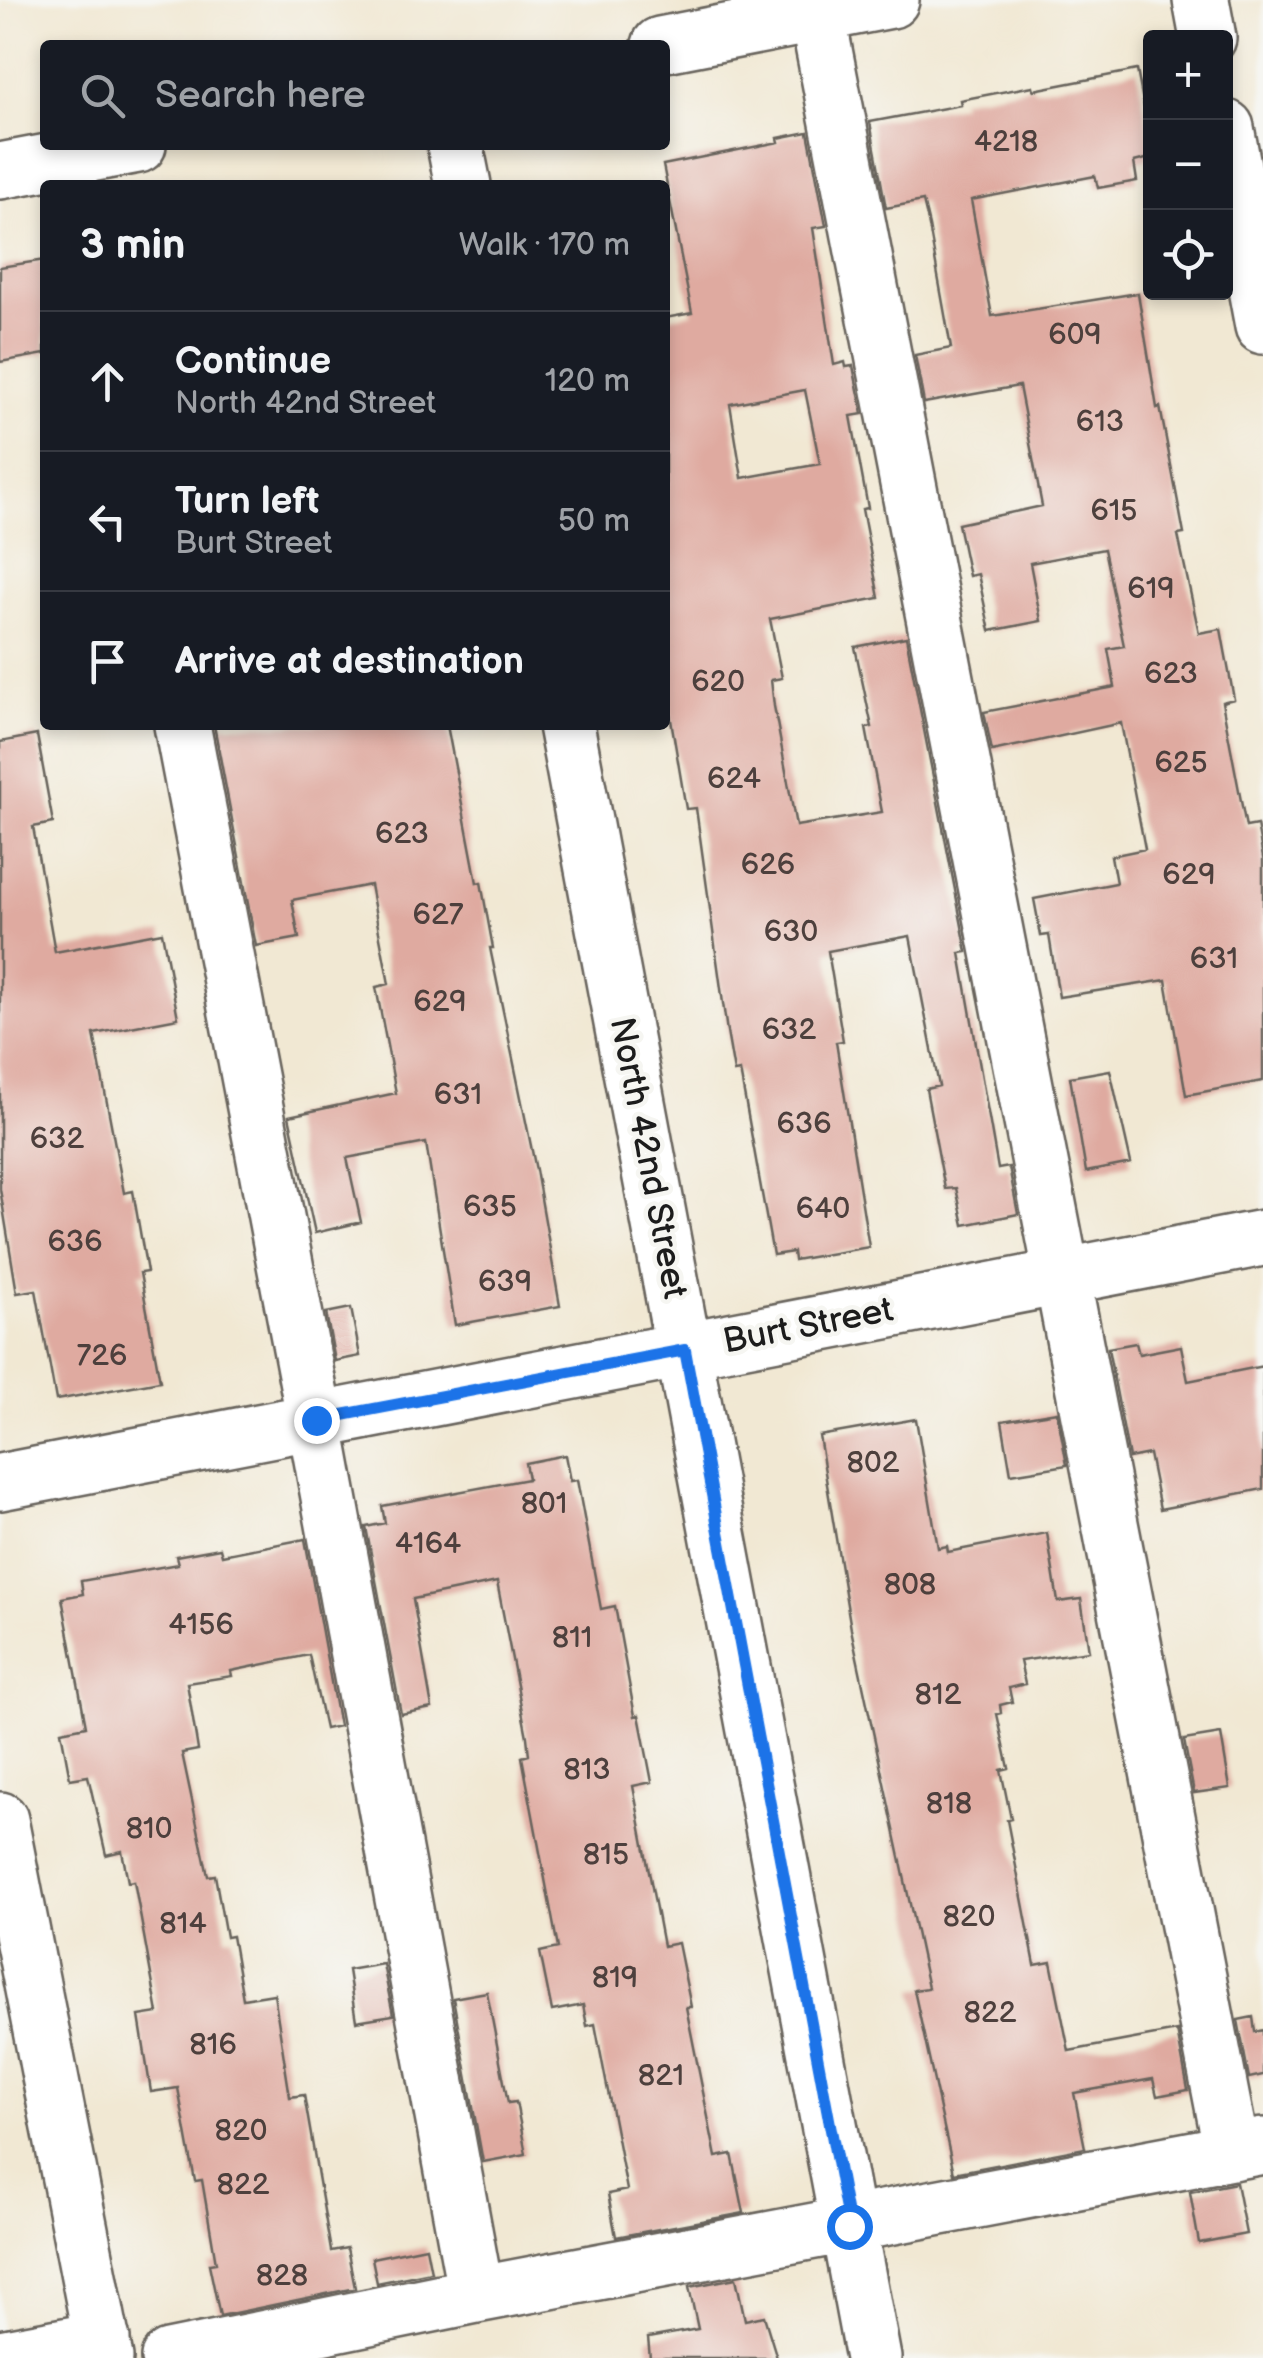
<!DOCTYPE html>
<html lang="en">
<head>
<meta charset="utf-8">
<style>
  body { margin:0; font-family:"Balsamiq Sans",sans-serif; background:#20242c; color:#f1f3f6 }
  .controls { position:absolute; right:30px; top:30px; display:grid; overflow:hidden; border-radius:10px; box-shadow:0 5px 15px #0003 }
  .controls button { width:90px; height:90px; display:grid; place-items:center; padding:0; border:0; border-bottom:2px solid #363941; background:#171b24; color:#f1f3f6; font:50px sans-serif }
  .stop { position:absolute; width:30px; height:30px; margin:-22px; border:8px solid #1a73e8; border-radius:50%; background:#fff }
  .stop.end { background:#1a73e8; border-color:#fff; box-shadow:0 2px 10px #0008 }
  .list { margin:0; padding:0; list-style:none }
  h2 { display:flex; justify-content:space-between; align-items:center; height:130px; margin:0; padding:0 40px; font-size:42px }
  h2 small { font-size:32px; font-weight:400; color:#9ea1a6 }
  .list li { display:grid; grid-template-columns:65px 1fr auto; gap:30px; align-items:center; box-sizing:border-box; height:140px; padding:0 40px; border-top:2px solid #363941 }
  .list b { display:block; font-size:38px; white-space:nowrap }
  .list p { margin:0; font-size:32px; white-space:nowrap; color:#9ea1a6 }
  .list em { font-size:32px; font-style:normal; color:#9ea1a6 }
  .icon { flex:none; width:55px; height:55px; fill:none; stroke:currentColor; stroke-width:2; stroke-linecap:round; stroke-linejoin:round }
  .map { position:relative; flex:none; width:1263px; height:2358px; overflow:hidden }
  .search { position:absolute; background:#171b24; box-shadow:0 5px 15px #0003; left:40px; top:40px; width:630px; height:110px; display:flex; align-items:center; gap:25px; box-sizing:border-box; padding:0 35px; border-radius:10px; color:#9ea1a6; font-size:38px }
  .panel { position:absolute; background:#171b24; box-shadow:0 5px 15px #0003; left:40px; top:180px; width:630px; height:550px; border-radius:10px }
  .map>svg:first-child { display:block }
  .building { fill:#dfaaa0; fill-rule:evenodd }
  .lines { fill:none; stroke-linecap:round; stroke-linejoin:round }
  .minor-casing { stroke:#67635c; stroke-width:60 }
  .minor { stroke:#fff; stroke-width:55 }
  .route { stroke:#1a73e8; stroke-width:12 }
  .labels { text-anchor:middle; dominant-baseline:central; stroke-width:9; stroke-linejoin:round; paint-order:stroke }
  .number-label { font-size:30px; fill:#4d403d }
  .street-label { font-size:35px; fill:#1c1c1c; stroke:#f6f6f2 }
</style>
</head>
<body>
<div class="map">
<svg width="1263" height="2358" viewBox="0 0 1263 2358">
  <rect width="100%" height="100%" fill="#f6f6f2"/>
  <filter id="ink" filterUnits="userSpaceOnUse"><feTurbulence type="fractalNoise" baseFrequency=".01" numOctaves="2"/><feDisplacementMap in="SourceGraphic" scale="20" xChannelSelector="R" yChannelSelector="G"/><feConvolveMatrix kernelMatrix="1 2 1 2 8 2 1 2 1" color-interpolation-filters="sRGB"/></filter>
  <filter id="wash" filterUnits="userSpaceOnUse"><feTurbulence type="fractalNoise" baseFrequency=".0048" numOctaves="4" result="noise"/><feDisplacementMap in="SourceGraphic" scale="40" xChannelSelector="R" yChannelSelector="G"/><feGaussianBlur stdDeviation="2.25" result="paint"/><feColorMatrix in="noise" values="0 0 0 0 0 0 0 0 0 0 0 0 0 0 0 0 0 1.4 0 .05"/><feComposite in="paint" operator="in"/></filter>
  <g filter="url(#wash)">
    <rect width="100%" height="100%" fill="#f1e8d3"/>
    <g id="blocks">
      <path class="building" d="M1137 70 1150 139V158L1134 162 1137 181 1098 188 1095 176 971 200 992 316 1138 293 1157 408 1160 407 1184 534 1178 535 1199 633 1221 629 1234 699 1222 702 1246 827 1257 825 1263 858V1081L1186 1095 1166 980 1059 997 1049 935 1041 936 1034 899 1116 883 1111 856 1145 849 1121 723 992 751 984 712 1115 687 1108 649 1124 646 1104 549 1030 563 1041 621 990 631 978 574 969 576 958 524 1042 506 1019 386 924 403 915 355 951 348 929 226 923 201 886 208 870 122 961 105 960 100 1033 86 1034 90Z
        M808 132 826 226 813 228 834 365 845 362 846 367 853 366 863 414 851 416 868 508 862 509 879 598 770 619 782 678 771 680 774 706 796 826 882 812 866 728 872 727 855 647 906 637 967 952 960 953 998 1169 1009 1167 1018 1214 964 1225 956 1188 945 1189 926 1089 939 1086 910 936 828 951 843 1041 836 1042 869 1247 794 1260 793 1252 773 1255 740 1071 734 1072 727 1032 696 808 686 809 665 684V318L692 313 663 165 779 142 778 138ZM805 390 820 464 742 478 730 404Z
        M45 260V354L0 362V267Z
        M214 725H447L477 883 481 882 493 948H490L536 1170 560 1306 455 1325 426 1143 347 1158 361 1222 315 1233 289 1116 396 1093 376 987 389 984 370 885 292 900 299 938 256 946Z
        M37 735 53 823 33 827 55 952 162 932 178 1018 94 1034 124 1193 133 1191 147 1272 140 1273 160 1381 56 1400 36 1290 17 1293 0 1189V742Z
        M1110 1070 1131 1163 1086 1172 1070 1077Z
        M351 1308 360 1356 335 1361 326 1313Z
        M1136 1343 1139 1354 1181 1346 1188 1381 1263 1366V1489L1160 1509 1149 1454 1129 1458 1108 1348Z
        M1057 1412 1067 1465 1011 1474 1002 1421Z
        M916 1419 938 1548 947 1546 948 1552 1047 1533 1058 1602 1081 1599 1089 1651 1020 1661 1025 1684 1009 1688 1012 1702 1000 1705 1001 1713 997 1714 1009 1768 1001 1770 1011 1819 1007 1820 1035 1965 1051 1962 1069 2051 1177 2031 1188 2090 1157 2096 1153 2079 1074 2093 1085 2148 954 2173 914 1990 928 1988 851 1629 819 1436Z
        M565 1455 570 1481 577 1480 601 1609 615 1606 635 1716 639 1715 652 1782 633 1786 663 1946 678 1943 691 2007H686L716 2157 732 2154 744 2213 616 2237 608 2194 627 2190 595 2024 587 2026 583 2005 552 2011 540 1952 558 1948 522 1757 529 1755 527 1737 497 1582 413 1599 432 1708 401 1714 366 1527 385 1523 382 1506 528 1479 525 1463Z
        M305 1539 339 1726 325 1729 309 1655 231 1671 232 1676 187 1683 198 1750 182 1753 208 1876 215 1875 226 1937 232 1936 243 1999 274 1994 290 2097 304 2095 331 2251 347 2248 355 2288 220 2316 209 2264 216 2263 202 2180 195 2181 178 2088 151 2092 139 2016 158 2013 134 1881 128 1882 122 1851 106 1855 88 1776 70 1779 61 1731 86 1726 62 1598 83 1594 81 1581 178 1564 176 1556 220 1548 222 1555Z
        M1221 1734 1230 1788 1194 1793 1184 1740Z
        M383 1964 393 2015 356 2021 348 1970Z
        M487 1992 508 2103 516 2102 526 2154 483 2162 453 1998Z
        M1253 2017 1255 2032 1263 2030V2075L1249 2078 1238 2020Z
        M1236 2183 1246 2234 1199 2243 1190 2192Z
        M426 2247 431 2272 377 2283 372 2258Z
        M736 2278 745 2320 764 2316 777 2358H650L648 2338 698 2329 689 2287Z"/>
    </g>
  </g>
  <g filter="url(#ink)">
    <use href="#blocks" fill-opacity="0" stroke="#67635c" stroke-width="2.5"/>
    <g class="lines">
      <g class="minor-casing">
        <path id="minor" d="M1201 0 1208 38
          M817 14 1232 2152
          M660 45 891 0
          M1226 128 1263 326
          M455 145 463 185
          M0 171 138 145
          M182 725 315 1421 476 2295
          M566 725 873 2358
          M0 1482 1263 1238
          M0 1820 105 2358
          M0 2358 102 2339
          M169 2358 476 2295 1263 2146"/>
      </g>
      <use href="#minor" class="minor"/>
    </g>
  </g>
  <g class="lines" filter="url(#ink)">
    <path class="route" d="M316 1420 685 1350 849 2226"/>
  </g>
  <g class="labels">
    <g class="number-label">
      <text x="1006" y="142">4218</text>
      <text x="1075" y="335">609</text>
      <text x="1100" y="422">613</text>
      <text x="1114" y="511">615</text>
      <text x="1151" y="589">619</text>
      <text x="1171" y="674">623</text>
      <text x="718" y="682">620</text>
      <text x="1181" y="763">625</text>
      <text x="734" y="779">624</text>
      <text x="402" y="834">623</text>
      <text x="768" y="865">626</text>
      <text x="1189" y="875">629</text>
      <text x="438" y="915">627</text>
      <text x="791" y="932">630</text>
      <text x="1214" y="959">631</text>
      <text x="440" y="1002">629</text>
      <text x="789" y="1030">632</text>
      <text x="458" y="1095">631</text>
      <text x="804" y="1124">636</text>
      <text x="57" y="1139">632</text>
      <text x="490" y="1207">635</text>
      <text x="823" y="1209">640</text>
      <text x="75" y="1242">636</text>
      <text x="505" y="1282">639</text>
      <text x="102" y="1356">726</text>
      <text x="873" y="1463">802</text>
      <text x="544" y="1504">801</text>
      <text x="428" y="1544">4164</text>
      <text x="910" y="1585">808</text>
      <text x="201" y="1625">4156</text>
      <text x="572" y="1638">811</text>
      <text x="938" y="1695">812</text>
      <text x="587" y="1770">813</text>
      <text x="949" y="1804">818</text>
      <text x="149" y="1829">810</text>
      <text x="606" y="1855">815</text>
      <text x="969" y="1917">820</text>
      <text x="183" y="1924">814</text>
      <text x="615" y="1978">819</text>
      <text x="990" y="2013">822</text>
      <text x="213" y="2045">816</text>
      <text x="661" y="2076">821</text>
      <text x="241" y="2131">820</text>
      <text x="243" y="2185">822</text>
      <text x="282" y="2276">828</text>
    </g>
    <g class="street-label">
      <text transform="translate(648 1158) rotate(79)">North 42nd Street</text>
      <text transform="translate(808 1326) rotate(-11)">Burt Street</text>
    </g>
  </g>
</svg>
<div class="controls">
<button>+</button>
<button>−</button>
<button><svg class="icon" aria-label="locate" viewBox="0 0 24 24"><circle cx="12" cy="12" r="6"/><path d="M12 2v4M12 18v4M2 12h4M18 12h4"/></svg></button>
</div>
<div class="stop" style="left:849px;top:2226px"></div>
<div class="stop end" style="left:316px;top:1420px"></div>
<div class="search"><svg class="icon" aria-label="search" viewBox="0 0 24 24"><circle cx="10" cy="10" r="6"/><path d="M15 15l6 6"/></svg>Search here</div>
<section class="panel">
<h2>3 min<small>Walk · 170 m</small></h2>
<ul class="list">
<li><svg class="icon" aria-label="ahead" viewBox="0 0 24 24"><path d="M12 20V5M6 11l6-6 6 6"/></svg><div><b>Continue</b><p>North 42nd Street</p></div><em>120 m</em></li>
<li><svg class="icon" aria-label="left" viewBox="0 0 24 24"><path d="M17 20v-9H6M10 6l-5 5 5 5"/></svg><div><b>Turn left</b><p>Burt Street</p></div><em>50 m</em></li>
<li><svg class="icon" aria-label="arrive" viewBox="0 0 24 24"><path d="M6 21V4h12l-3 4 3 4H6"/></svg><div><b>Arrive at destination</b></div></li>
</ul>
</section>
</div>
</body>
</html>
